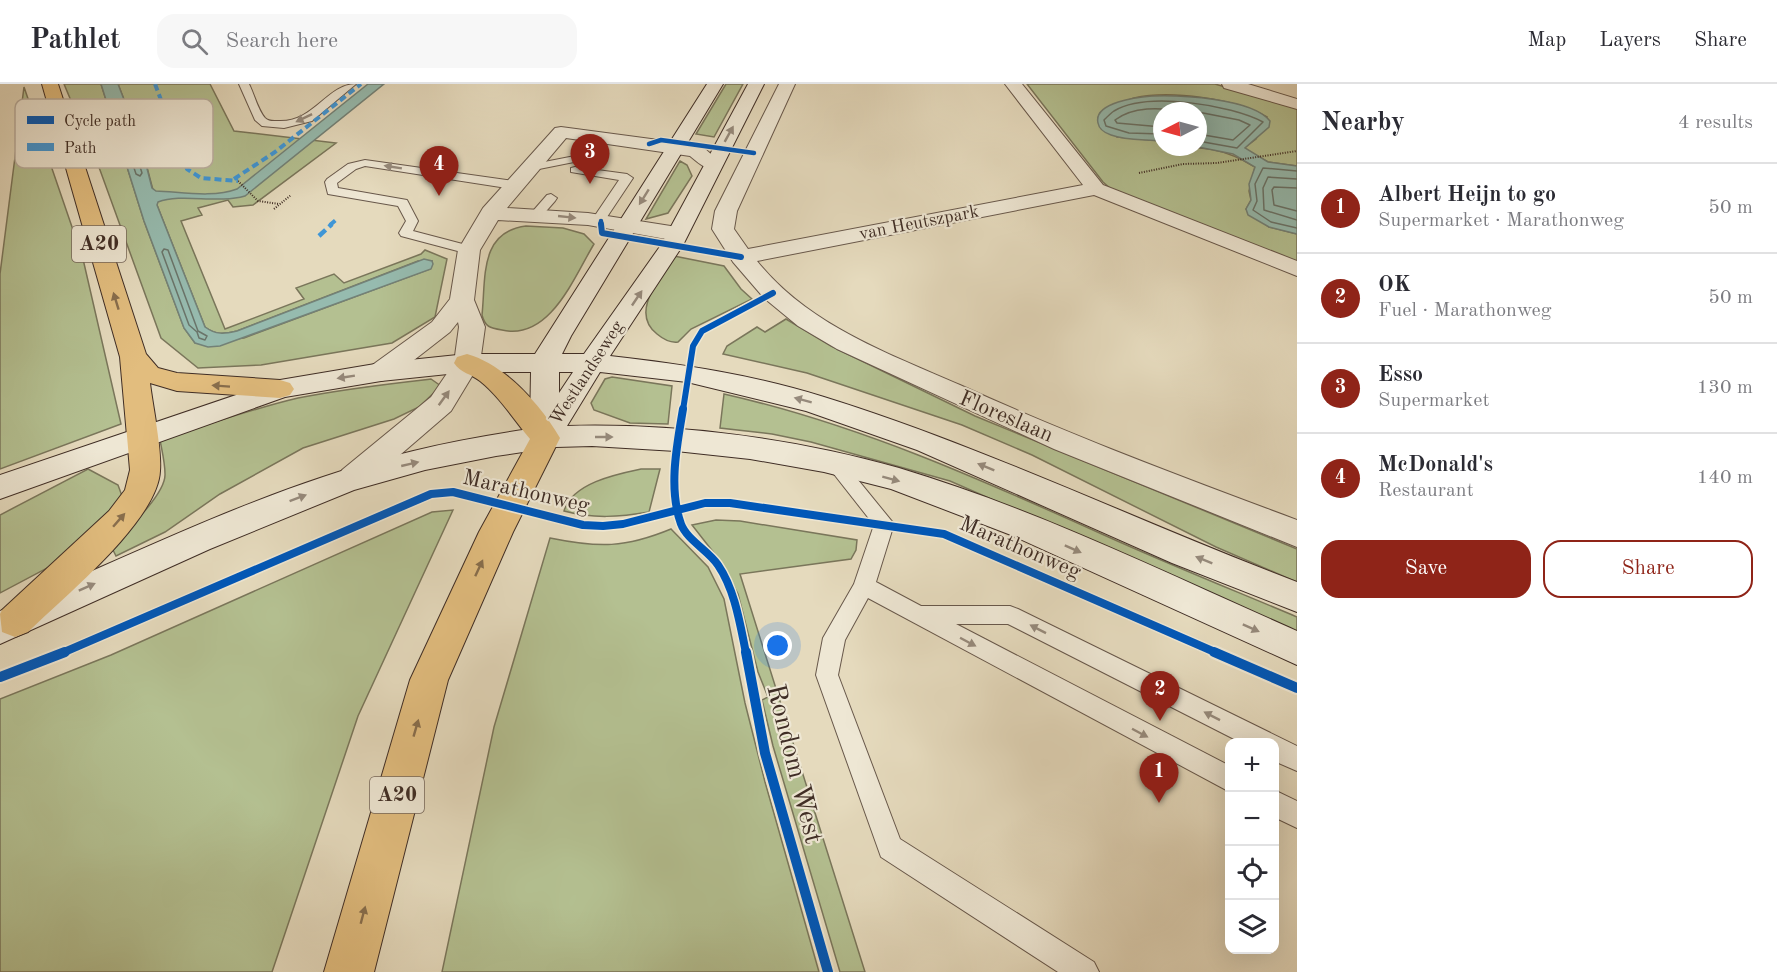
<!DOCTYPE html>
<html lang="en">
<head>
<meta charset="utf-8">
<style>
  body { margin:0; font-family:"Old Standard TT",serif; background:#f7f7f7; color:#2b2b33 }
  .controls { position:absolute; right:18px; bottom:18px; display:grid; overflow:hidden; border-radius:12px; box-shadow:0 6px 24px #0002 }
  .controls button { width:54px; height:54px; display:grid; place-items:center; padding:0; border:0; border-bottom:2px solid #e1e1e2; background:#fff; color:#2b2b33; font:30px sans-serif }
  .compass { position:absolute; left:1153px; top:18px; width:54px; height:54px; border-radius:50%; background:#fff; box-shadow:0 6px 24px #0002; rotate:264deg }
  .you { position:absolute; left:778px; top:562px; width:21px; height:21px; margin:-15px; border:4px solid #fff; border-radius:50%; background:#1a73e8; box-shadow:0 0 0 9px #1a73e833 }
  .badge { display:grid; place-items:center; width:39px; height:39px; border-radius:50%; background:#8f2418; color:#fff; font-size:20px; font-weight:700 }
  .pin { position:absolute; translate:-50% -50px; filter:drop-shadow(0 2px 3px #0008) }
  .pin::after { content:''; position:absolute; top:32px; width:21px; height:18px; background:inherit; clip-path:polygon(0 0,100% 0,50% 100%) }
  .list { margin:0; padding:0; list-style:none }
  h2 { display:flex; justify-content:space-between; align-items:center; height:78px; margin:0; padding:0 24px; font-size:26px }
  h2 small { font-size:20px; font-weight:400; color:#7c7c81 }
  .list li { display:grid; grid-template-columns:39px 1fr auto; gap:18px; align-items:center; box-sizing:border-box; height:90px; padding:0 24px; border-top:2px solid #e1e1e2 }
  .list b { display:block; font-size:22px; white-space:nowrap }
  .list p { margin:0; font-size:20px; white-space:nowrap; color:#7c7c81 }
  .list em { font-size:20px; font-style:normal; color:#7c7c81 }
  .actions { display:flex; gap:12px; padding:18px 24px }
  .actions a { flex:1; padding:14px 0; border:2px solid #8f2418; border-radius:18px; text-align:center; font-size:21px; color:#8f2418 }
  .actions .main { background:#8f2418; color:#fff }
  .icon { flex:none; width:33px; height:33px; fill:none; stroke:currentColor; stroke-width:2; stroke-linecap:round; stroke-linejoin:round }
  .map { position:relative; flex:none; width:1297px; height:888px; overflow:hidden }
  header { display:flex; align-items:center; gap:36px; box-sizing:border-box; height:84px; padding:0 30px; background:#fff; border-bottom:2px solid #e1e1e2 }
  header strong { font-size:28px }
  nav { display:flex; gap:33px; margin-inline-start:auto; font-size:21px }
  .search { width:420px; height:54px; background:#f7f7f7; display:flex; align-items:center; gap:15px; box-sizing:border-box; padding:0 21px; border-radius:18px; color:#7c7c81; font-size:22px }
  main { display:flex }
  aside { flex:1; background:#fff }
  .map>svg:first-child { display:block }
  .green { fill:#b4c091; stroke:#7a765b; stroke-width:1.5 }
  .water { fill:#96bbaf; stroke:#738278; stroke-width:1.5 }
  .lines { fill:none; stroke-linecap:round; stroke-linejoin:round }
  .shore { stroke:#6a746a; stroke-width:1.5 }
  .service-casing { stroke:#68584b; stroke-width:2 }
  .minor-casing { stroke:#68584b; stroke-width:2 }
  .secondary-casing { stroke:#3f2d25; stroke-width:2 }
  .motorway-casing { stroke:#3f2d25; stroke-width:2 }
  .path { stroke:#3f2d25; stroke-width:2; stroke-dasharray:1 1.5; stroke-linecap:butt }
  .service { fill:#eee7d4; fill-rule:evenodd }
  .minor { fill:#eee7d4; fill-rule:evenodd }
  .secondary { fill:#eee7d4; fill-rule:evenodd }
  .motorway { fill:#e2bd7e; fill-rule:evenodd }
  .quiet-far1 { stroke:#3f96d6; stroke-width:4; stroke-dasharray:7 4; stroke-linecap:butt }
  .quiet { stroke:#3f96d6; stroke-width:4.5; stroke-dasharray:9 4.5; stroke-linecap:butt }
  .cycleway-far3-casing { stroke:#eee7d4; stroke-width:7 }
  .cycleway-far2-casing { stroke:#eee7d4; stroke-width:9 }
  .cycleway-far1-casing { stroke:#eee7d4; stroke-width:11 }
  .cycleway-casing { stroke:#eee7d4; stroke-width:14 }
  .cycleway-far3 { stroke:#0057b8; stroke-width:4.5 }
  .cycleway-far2 { stroke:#0057b8; stroke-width:6 }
  .cycleway-far1 { stroke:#0057b8; stroke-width:8 }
  .cycleway { stroke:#0057b8; stroke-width:10 }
  .oneway { fill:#968a7c }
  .oneway2 { fill:#886e4d }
  .labels { text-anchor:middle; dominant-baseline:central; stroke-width:4.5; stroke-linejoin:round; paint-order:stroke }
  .far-street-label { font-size:18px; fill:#3f2d25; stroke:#eee7d4 }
  .shield { fill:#eee7d4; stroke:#74655a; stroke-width:1.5 }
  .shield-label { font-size:21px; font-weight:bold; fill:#3f2d25 }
  .street-label { font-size:22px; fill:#3f2d25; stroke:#eee7d4 }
  .near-street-label { font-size:27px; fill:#3f2d25; stroke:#eee7d4 }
  .key { fill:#eee7d4; stroke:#baafa0; stroke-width:1.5 }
  .key-label { font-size:16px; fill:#3f2d25 }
</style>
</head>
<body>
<header>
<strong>Pathlet</strong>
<div class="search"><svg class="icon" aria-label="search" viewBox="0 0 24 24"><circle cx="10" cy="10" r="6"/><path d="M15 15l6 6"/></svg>Search here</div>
<nav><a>Map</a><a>Layers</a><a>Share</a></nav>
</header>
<main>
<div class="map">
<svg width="1297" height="888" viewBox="0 0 1297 888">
  <rect width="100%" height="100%" fill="#e5dabd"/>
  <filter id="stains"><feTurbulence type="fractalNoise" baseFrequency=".00333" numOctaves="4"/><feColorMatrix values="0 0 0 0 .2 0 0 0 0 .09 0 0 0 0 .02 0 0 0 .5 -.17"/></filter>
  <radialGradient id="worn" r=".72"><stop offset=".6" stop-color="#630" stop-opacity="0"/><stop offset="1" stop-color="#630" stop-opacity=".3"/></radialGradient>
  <path class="green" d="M64 0H101L144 137 184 244 195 259 244 254 430 185 432 177H418L237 247C224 250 216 251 205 243L157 121 140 57 118 0H210L234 47 336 59 253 121 233 123 228 116 198 124 202 131 181 137 225 245 304 215 296 204 334 190 344 199 421 170 425 166 447 175 435 233 392 259 261 281 198 284 161 254 100 86Z
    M726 0H743L714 53 696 50Z
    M1027 0H1215L1297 24V82L1268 78 1247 67 1244 64 1256 55 1267 33C1236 14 1169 6 1134 14 1123 17 1111 24 1100 29L1098 34 1117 53 1162 57V63C1201 63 1221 62 1255 83L1249 107 1251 116 1246 125 1269 143 1297 150V178L1111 105 1103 98Z
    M24 3 83 175 121 340 0 385V190Z
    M680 77 687 81 692 92 668 129 646 135Z
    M526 142 563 144 584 150 594 160C574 193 550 257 502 246 490 244 485 243 482 231 486 194 479 148 526 142Z
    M674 172 724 182 741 205 752 215 691 245 678 258C671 259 663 255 657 250 629 228 661 194 674 172Z
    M786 235 831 262 975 332 1297 465V498L1216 463 1032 371 962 341 807 289 723 270 727 262 757 243 765 248Z
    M612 293 672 302 668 340 630 339 594 326 591 319 605 295Z
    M431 295 441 302 419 323 394 335 303 364 220 410 165 448 116 472 111 462C126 447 166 410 165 390 165 379 162 367 160 356 206 341 251 325 298 314 342 305 387 300 431 295Z
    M724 310C857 340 980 395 1104 451 1168 480 1233 506 1297 533V549L950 397 811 358 772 350 720 344Z
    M88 385 118 401 122 412 116 426 70 472 0 509V431Z
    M641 385H660L649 428C620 433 593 435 564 427 572 399 617 390 641 385Z
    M453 426 358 632 272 888H0V615L111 571 432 428Z
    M716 436 740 437 857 456 856 466 851 475 740 490 865 888H840L773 662 762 616 768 613 758 588 738 510 721 478 692 441Z
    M671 445 708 483 724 515 745 619 765 698 819 888H442L494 643 550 454C599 464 625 464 671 445Z"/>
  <path class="water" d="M101 0H118L140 57 152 104 156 107C182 108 213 114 237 105L368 0H384L245 112C217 120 182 109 158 118L157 121 205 243C216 251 224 250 237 247L424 175 432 177 433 180 431 185 220 262 208 263 195 259 184 244 144 137Z
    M1152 12C1179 11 1252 14 1270 37L1269 43 1245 64 1268 78 1297 82V150L1269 143 1248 131 1246 125 1251 116 1249 100 1255 83 1233 70 1198 63V27H1162V57C1145 55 1127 57 1111 51 1105 49 1099 45 1098 39 1093 18 1139 13 1152 12Z"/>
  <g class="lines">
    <path class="shore" d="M118 25 122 26 142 89 140 92 136 90 116 28Z
      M1198 28 1239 36 1250 41 1233 56 1198 50
      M1162 43 1117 39 1115 36C1136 20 1166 25 1191 27
      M1162 50 1129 49 1106 42 1104 36C1107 33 1111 29 1114 27 1147 7 1231 21 1263 38L1237 64 1198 57
      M1297 87 1263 84 1255 100 1257 117 1253 126 1271 138 1297 144
      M1297 95 1268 93 1263 104 1264 126 1297 136
      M1297 104 1274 103 1272 106 1274 121 1297 127
      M164 165 168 166 198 247 207 252 205 256 199 254 197 248 189 241 162 168Z"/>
    <g class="service-casing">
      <path id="service" d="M239 0H249C254 10 258 26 265 34 269 38 273 37 278 37 314 39 327 0 356 0L312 37 284 44 262 42 255 36Z
        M585 70 589 71V75L529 87 523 84 529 81Z
        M365 76 513 97 519 101 513 105 365 82 356 85 337 99 338 104 407 116 418 137 413 147 474 163 476 166 469 170 401 152 399 149 406 137 398 122 328 110 325 98 327 95 348 80Z
        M575 83 627 90 633 94 603 139 598 140 592 136 619 96 571 88V84Z
        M551 110 557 114 555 117 541 133H533L531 130 533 127 547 111Z
        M835 373 841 375 894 440 876 498 921 522H1010L1018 525 1297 662V687L1274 677V658H1240L1008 540H956L1230 682V708L868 514 845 556 838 591 900 755 1094 878 1099 888H1058L881 773 816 591 823 554 854 500 874 441 826 380 829 375Z
        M1274 706 1297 717V744L1274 733Z"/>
    </g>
    <g class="minor-casing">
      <path id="minor" d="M779 0H795L737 127 734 145 748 165 1083 101 1005 0H1022L1103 101 1297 177V192L1094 111 757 177C808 241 887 269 960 301 1070 351 1184 394 1297 436V463L1054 365 837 265 798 242 764 214 733 178 712 145 715 127Z
        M1222 0H1248L1297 15V25L1224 4Z
        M561 43 696 61 703 63 722 80 719 84C706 87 700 80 690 72L566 54 507 124 588 129 677 143 685 145 688 150 685 155 677 157 588 141 498 136 480 166 474 216 485 243 480 279 451 327 364 402 353 405 342 402 337 394 342 386 431 313 454 279 459 243 458 238 450 248 391 294 381 297 371 294 367 288 371 282 432 238 450 215 458 166 483 124 555 44Z"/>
    </g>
    <g class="secondary-casing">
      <path id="secondary" d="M707 0H723L571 252 562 270H584L661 161 748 0H764L683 161 610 272C682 280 754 291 824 313 985 363 1139 438 1297 498V528L1172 479 917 366 806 327 687 298 600 288 567 342C675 339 795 354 899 384 1036 425 1166 489 1297 547V581L1011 451 891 405 824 388 750 375 676 367 592 362 556 363 496 372 425 386 354 406 210 465 0 560V527C107 482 212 430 323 393 390 370 460 355 530 345L531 288H467L381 297 285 313 0 415V391L280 296 381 279 467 270H535ZM559 288H573L559 309Z"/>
    </g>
    <g class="motorway-casing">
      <path id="motorway" d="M42 0H58L146 270 158 284 177 289 280 296 290 299 294 305 290 311 280 314 177 307 150 299C153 324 162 364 160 387 158 436 64 513 28 548L15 553 2 548 0 530 2 526 109 427 125 406 130 386 120 273Z
        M467 270C504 280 541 321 560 354L513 448 448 596 374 888H324L410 596 479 448 530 355C514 336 500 313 480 297 472 290 460 289 454 279L457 273Z"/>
    </g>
    <path class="path" d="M1139 89 1183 80 1217 79 1297 67
      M238 97 258 117 279 120
      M274 125 291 111"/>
    <use href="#service" class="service"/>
    <use href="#minor" class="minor"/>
    <use href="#secondary" class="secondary"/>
    <use href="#motorway" class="motorway"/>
    <path class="quiet-far1" d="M155 0 187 85 201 94 238 97
      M234 95 275 68 361 0
      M330 141 338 134"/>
    <path class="quiet" d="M319 152 332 140"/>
    <g class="cycleway-far3-casing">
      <path id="cycleway-far3" d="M649 60 661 56 754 69
        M601 137V141"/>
    </g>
    <g class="cycleway-far2-casing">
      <path id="cycleway-far2" d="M601 140 602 149 741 173
        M683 326 693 262 702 247 773 209"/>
    </g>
    <g class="cycleway-far1-casing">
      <path id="cycleway-far1" d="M683 325C677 361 668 404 681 440 687 456 709 467 718 481 735 506 740 540 746 569
        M62 569 431 410 453 408 583 441 603 442 623 440 705 419H730L944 450 1217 569"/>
    </g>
    <g class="cycleway-casing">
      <path id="cycleway" d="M746 568 765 669 828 888
        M1214 568 1297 604
        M0 593 65 568"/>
    </g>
    <use href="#cycleway-far3" class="cycleway-far3"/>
    <use href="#cycleway-far2" class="cycleway-far2"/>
    <use href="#cycleway-far1" class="cycleway-far1"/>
    <use href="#cycleway" class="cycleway"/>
  </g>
  <defs><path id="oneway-solid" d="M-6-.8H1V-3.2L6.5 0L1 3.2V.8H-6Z" transform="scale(1.5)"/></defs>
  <g class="oneway">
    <use href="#oneway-solid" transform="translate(304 34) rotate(154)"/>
    <use href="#oneway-solid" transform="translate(729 50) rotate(-61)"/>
    <use href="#oneway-solid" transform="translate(393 83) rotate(-171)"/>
    <use href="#oneway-solid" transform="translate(644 113) rotate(122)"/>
    <use href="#oneway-solid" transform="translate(567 133) rotate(6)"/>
    <use href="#oneway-solid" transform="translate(637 214) rotate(-56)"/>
    <use href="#oneway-solid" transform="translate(346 293) rotate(171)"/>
    <use href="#oneway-solid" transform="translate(444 314) rotate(-54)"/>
    <use href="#oneway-solid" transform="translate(803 316) rotate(-165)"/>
    <use href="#oneway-solid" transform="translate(604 353)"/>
    <use href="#oneway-solid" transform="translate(410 380) rotate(-13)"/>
    <use href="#oneway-solid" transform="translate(986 383) rotate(-158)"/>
    <use href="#oneway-solid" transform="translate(891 395) rotate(15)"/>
    <use href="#oneway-solid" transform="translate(298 414) rotate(-21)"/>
    <use href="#oneway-solid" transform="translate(1073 465) rotate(24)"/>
    <use href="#oneway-solid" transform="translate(1204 476) rotate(-158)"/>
    <use href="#oneway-solid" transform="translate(87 503) rotate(-24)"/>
    <use href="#oneway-solid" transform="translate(1251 544) rotate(24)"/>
    <use href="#oneway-solid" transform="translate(1038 545) rotate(-153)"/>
    <use href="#oneway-solid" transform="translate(968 558) rotate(28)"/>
    <use href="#oneway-solid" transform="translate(1212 632) rotate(-153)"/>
    <use href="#oneway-solid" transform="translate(1140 649) rotate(28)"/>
  </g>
  <g class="oneway2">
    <use href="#oneway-solid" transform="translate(116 217) rotate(-107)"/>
    <use href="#oneway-solid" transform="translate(221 302) rotate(-176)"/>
    <use href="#oneway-solid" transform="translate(119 436) rotate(-49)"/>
    <use href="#oneway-solid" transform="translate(479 484) rotate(-65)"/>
    <use href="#oneway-solid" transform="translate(416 644) rotate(-74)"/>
    <use href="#oneway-solid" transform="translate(363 831) rotate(-75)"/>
  </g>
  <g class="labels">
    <g class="far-street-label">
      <text transform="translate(919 139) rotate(-11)">van Heutszpark</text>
      <text transform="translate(587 289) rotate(-57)">Westlandseweg</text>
    </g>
    <g class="shield">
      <rect x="72" y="142" width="54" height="36" rx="4.5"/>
      <rect x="370" y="693" width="54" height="36" rx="4.5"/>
    </g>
    <g class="shield-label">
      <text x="99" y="160">A20</text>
      <text x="397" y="711">A20</text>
    </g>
    <g class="street-label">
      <text transform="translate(1006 333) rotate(23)">Floreslaan</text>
      <text transform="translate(526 408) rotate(13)">Marathonweg</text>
      <text transform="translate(1020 464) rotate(23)">Marathonweg</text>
    </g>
    <g class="near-street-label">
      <text transform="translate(794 680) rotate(76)">Rondom West</text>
    </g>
  </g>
  <rect x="15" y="15" width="198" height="69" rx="9" class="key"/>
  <rect x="27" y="32" width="27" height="8" fill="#0057b8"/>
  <rect x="27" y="59" width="27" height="8" fill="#3f96d6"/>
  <g class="key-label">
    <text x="64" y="42">Cycle path</text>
    <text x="64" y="69">Path</text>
  </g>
  <rect width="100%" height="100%" filter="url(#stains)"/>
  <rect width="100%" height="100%" fill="url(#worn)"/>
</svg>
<div class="controls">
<button>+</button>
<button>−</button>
<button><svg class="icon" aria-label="locate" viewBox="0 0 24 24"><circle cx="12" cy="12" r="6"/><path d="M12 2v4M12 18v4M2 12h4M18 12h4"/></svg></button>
<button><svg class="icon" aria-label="layers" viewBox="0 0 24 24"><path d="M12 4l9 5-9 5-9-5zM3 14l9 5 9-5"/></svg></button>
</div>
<svg class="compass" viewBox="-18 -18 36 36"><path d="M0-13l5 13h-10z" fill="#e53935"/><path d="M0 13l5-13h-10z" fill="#7c7c81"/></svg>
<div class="you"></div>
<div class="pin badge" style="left:1159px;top:719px">1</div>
<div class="pin badge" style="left:1160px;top:637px">2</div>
<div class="pin badge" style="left:590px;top:100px">3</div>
<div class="pin badge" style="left:439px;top:112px">4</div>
</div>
<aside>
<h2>Nearby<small>4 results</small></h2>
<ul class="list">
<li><span class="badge">1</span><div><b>Albert Heijn to go</b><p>Supermarket · Marathonweg</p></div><em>50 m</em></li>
<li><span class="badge">2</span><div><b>OK</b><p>Fuel · Marathonweg</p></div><em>50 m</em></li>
<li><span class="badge">3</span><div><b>Esso</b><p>Supermarket</p></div><em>130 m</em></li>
<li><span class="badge">4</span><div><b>McDonald's</b><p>Restaurant</p></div><em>140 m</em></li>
</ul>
<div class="actions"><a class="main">Save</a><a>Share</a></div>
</aside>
</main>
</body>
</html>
